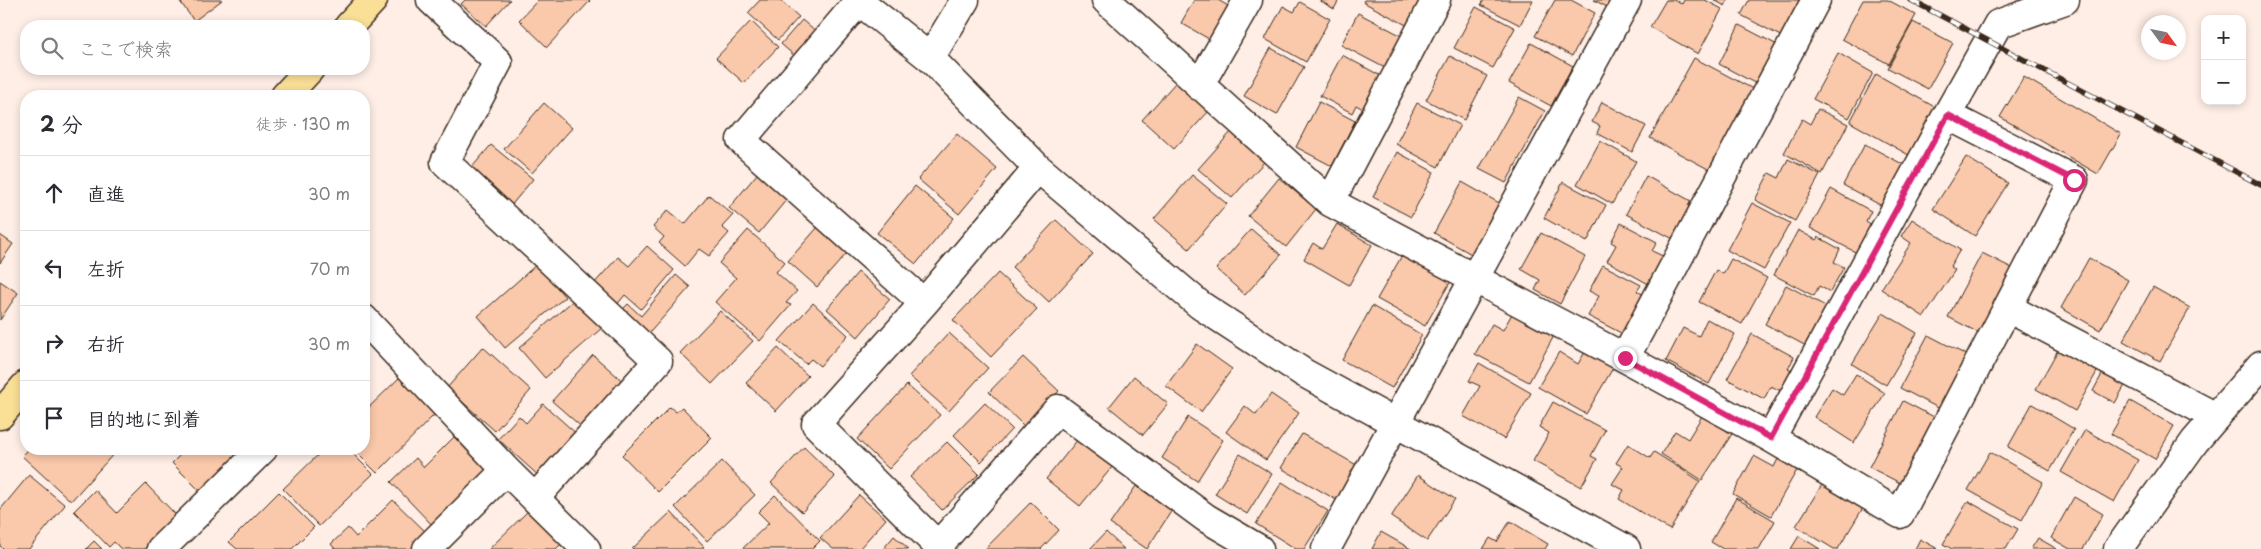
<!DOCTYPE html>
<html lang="ja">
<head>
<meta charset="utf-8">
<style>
  body { margin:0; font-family:"Playpen Sans","Klee One",sans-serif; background:#f7f7f7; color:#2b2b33 }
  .controls { position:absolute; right:15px; top:15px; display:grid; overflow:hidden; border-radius:10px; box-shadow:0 2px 8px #0003 }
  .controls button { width:45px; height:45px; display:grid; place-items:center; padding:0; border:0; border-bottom:1px solid #e1e1e2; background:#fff; color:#2b2b33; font:25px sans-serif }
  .compass { position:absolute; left:2141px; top:15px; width:45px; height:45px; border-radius:50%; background:#fff; box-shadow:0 2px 8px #0003; rotate:123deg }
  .stop { position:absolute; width:15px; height:15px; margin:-11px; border:4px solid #db2777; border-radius:50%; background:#fff }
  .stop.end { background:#db2777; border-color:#fff; box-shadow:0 1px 5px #0008 }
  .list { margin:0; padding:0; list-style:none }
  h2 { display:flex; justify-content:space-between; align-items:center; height:65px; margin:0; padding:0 20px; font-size:21px }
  h2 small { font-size:16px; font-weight:400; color:#7c7c81 }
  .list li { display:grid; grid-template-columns:32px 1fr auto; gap:15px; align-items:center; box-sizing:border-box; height:75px; padding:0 20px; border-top:1px solid #e1e1e2 }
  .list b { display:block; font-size:19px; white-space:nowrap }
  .list em { font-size:16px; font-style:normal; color:#7c7c81 }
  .icon { flex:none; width:28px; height:28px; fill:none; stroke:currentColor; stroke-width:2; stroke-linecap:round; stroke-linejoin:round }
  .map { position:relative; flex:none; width:2261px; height:549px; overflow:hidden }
  .search { position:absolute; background:#fff; box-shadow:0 2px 8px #0003; left:20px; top:20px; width:350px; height:55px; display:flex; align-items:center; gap:12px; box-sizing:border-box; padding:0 18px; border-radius:20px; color:#7c7c81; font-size:19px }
  .panel { position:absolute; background:#fff; box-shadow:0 2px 8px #0003; left:20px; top:90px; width:350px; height:365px; border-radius:20px }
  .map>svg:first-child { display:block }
  .building { fill:#fac8aa; stroke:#3b2a1e }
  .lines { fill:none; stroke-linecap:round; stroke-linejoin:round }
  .minor-casing { stroke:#3b2a1e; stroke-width:31 }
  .major-casing { stroke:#3b2a1e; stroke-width:31 }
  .minor { stroke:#fff; stroke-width:28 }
  .major { stroke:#fadf96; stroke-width:28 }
  .rail-casing { stroke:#3b2a1e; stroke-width:5.5 }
  .rail { stroke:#fff; stroke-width:4; stroke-dasharray:11; stroke-linecap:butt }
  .route { stroke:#db2777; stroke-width:6 }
</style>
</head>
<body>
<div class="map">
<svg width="2261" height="549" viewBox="0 0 2261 549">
  <rect width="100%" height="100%" fill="#feeee6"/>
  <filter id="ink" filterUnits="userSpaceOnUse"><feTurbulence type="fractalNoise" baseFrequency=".02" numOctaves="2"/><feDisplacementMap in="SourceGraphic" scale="10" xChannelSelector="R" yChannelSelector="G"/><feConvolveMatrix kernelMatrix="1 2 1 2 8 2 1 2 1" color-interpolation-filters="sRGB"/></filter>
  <g filter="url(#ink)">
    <path class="building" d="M179 0H222L194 21Z
      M465 0H510L486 26 461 4Z
      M538 0H588L590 1 547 47 519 20Z
      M760 0H780L799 17 778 40 748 13Z
      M1194 0H1218L1235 10 1216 43 1181 23Z
      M1319 0H1339L1334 9Z
      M1364 0H1427L1412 28 1363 2Z
      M1484 0H1533L1520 25 1481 5Z
      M1555 0H1571L1595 13 1572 56 1535 36Z
      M1594 0H1610L1607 7Z
      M1666 0H1675L1682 4 1684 0H1705L1722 9 1698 54 1650 27Z
      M1714 0H1728L1725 6Z
      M1749 0H1807L1786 39 1741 15Z
      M1863 0H1888L1916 15 1889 64 1842 39Z
      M1300 2 1330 19 1306 62 1265 39 1283 6 1294 12Z
      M1476 7 1515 28 1493 68 1454 48Z
      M1358 13 1404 37 1387 69 1341 45Z
      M802 20 817 33 796 57 781 44Z
      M751 21 778 47 744 83 716 58Z
      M1913 22 1953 43 1928 89 1888 68Z
      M1739 25 1785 49 1764 88 1719 64Z
      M1531 43 1573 66 1551 106 1509 83Z
      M1271 48 1304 67 1277 115 1244 96Z
      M1838 53 1873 73 1849 118 1813 99Z
      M1342 55 1383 77 1365 110 1356 105 1352 113 1320 96Z
      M1450 56 1487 76 1464 120 1426 100Z
      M1694 58 1753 89 1710 170 1650 138Z
      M1876 74 1940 110 1914 158 1850 122Z
      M2024 77 2121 134 2098 174 2000 117Z
      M1176 82 1209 111 1174 149 1142 120Z
      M1519 97 1545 111 1506 183 1479 169Z
      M1319 102 1355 121 1332 166 1296 147Z
      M1602 102 1646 126 1632 152 1597 133 1600 126 1592 122Z
      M544 103 572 128 532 173 504 149Z
      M1417 103 1460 125 1438 167 1396 144Z
      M1818 109 1848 124 1822 174 1784 153 1802 119 1810 124Z
      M1231 132 1265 161 1232 198 1198 169Z
      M957 134 997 169 959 214 918 179Z
      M1600 141 1636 161 1612 204 1577 184Z
      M1865 144 1906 166 1884 207 1843 185Z
      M491 145 533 179 509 208 467 173Z
      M1397 152 1434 172 1411 217 1373 197Z
      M1966 157 2008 183 1975 236 1933 209Z
      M1788 159 1820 175 1795 221 1755 200 1769 173 1779 178Z
      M757 174 787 199 759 233 729 208Z
      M1192 175 1227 204 1189 249 1154 219Z
      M1646 176 1691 201 1688 206 1694 209 1677 241 1626 214Z
      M1279 178 1316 209 1286 247 1248 216Z
      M1462 182 1501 204 1473 255 1434 233Z
      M1563 182 1606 205 1587 242 1544 218Z
      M915 186 954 218 916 264 877 233Z
      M1831 189 1871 211 1866 221 1875 227 1859 254 1810 228Z
      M709 195 733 215 722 227 729 233 709 256 699 249 685 266 659 243 664 237 653 227 668 210 685 224Z
      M1752 203 1790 223 1764 270 1727 250Z
      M1912 219 1960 250 1950 266 1955 270 1924 317 1881 289 1911 243 1901 236Z
      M1056 220 1093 254 1049 302 1012 267Z
      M1621 223 1657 242 1652 251 1669 259 1654 287 1607 261 1616 245 1611 242Z
      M1337 224 1372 245 1349 285 1304 259 1313 243 1322 249Z
      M818 227 847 253 817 287 788 261Z
      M1251 229 1281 255 1245 295 1216 269Z
      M748 230 785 262 776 272 797 291 786 303 791 305 760 341 715 302 736 278 719 263Z
      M1798 230 1816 240 1818 237 1840 249 1834 262 1844 267 1830 292 1819 286 1814 296 1774 275Z
      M1541 233 1585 257 1560 304 1535 290 1540 280 1521 269Z
      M0 235 13 244 0 263Z
      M647 246 674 270 641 309 625 295 615 307 592 286 618 257 629 266Z
      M1404 252 1452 279 1425 326 1377 299Z
      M1982 253 2018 271 1985 336 1948 317Z
      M2089 258 2128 280 2100 330 2061 308Z
      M1731 259 1767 278 1742 324 1699 302 1716 270 1723 274Z
      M537 264 565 297 505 348 478 316Z
      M1603 265 1641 285 1637 291 1646 296 1625 335 1588 316 1599 296 1589 291Z
      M858 272 890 299 858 337 827 309Z
      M998 273 1037 309 991 357 953 320Z
      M676 275 690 287 644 339 617 315 628 304 641 316Z
      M0 281 18 293 0 320Z
      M1786 285 1831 309 1810 348 1765 324Z
      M2153 287 2190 308 2160 361 2123 341Z
      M577 297 603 327 545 378 519 348Z
      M813 303 848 335 820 366 811 359 806 364 779 341Z
      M1372 306 1422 335 1392 388 1342 360Z
      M1514 310 1556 332 1529 382 1475 354 1492 324 1503 330Z
      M720 311 753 341 712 384 680 353Z
      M1883 313 1917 333 1886 385 1852 364Z
      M1707 319 1735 334 1709 384 1666 361 1683 328 1699 336Z
      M949 333 988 368 949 411 909 376Z
      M1752 334 1794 357 1788 369 1796 373 1785 393 1771 386 1764 399 1727 379Z
      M1928 335 1974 359 1946 412 1900 388Z
      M1197 344 1232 369 1201 412 1166 386Z
      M483 347 531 390 495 431 447 388Z
      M778 348 808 376 776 411 746 383Z
      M2059 348 2098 370 2075 411 2036 389Z
      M1559 352 1578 364 1585 352 1613 368 1586 414 1538 387Z
      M593 355 626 384 585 430 552 401Z
      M1023 357 1059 391 1024 426 989 392Z
      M1479 363 1531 393 1504 439 1463 416 1480 386 1469 381Z
      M2107 365 2129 378 2115 403 2093 391Z
      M1856 374 1885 393 1854 443 1814 417 1832 388 1843 395Z
      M1134 376 1168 404 1143 435 1109 407Z
      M400 377 436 413 377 473 353 449H364V412Z
      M907 385 940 415 889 469 857 439Z
      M1271 394 1299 413 1266 460 1226 432 1245 406 1256 415Z
      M1903 401 1938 419 1904 485 1869 467Z
      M2130 401 2174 426 2155 459 2111 434Z
      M1553 402 1605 430 1591 456 1597 459 1581 487 1533 461 1549 433 1539 427Z
      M985 403 1012 429 981 462 954 435Z
      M543 404 579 436 541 478 498 439 519 416 526 423Z
      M2032 404 2074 429 2050 471 2008 447Z
      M670 407 676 412 682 407 712 438 658 492 622 455Z
      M1702 416 1732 434 1702 480 1661 454 1675 431 1688 439Z
      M1188 417 1223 440 1197 481 1162 458Z
      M2085 430 2138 460 2114 502 2061 472Z
      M1302 434 1360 467 1340 502 1281 468Z
      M454 437 488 472 434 527 391 482 416 458 424 467Z
      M1079 438 1113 466 1080 506 1046 479Z
      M947 442 979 474 942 510 910 477Z
      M1628 444 1650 458 1654 452 1700 481 1670 530 1619 499 1624 490 1612 484 1623 467 1616 463Z
      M804 447 835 477 802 512 771 483Z
      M29 449H115L117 450 71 501 22 456Z
      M186 449H242L248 455 206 497 172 463Z
      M324 449H348L373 474 319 526 283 489Z
      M1990 452 2043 482 2022 520 1968 490Z
      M1240 454 1272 474 1247 514 1215 494Z
      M1754 456 1774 467 1778 459 1797 470 1771 516 1733 494Z
      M722 461 755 495 707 541 675 507Z
      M29 475 65 505 29 549H3L0 546V510Z
      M1418 475 1455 499 1427 541 1391 517Z
      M1282 482 1328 511 1304 549H1296L1256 524Z
      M1823 483 1863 508 1838 549H1834L1796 526Z
      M146 484 177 516 144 549H121L114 542 109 547 74 511 95 490 117 513Z
      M1136 486 1172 510 1147 549 1110 524Z
      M279 492 314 527 292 549H237L229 542Z
      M775 495 820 541 812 549H742L769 523 758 512Z
      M859 495 886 519 859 549H833L820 538Z
      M2074 497 2103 514 2083 549H2070L2051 538Z
      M1736 498 1775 521 1759 549H1723L1711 542Z
      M393 500 427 533 411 549H335L331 544 348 528 356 537Z
      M1968 501 2018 529 2006 549H1952L1943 544Z
      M1031 502 1059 530 1041 549H985Z
      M529 510 562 543 556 549H489Z
      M671 512 704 547 701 549H632Z
      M1510 521 1548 544 1545 549H1483L1490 538 1497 542Z
      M1106 532 1124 549H1090Z
      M1381 532 1411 549H1372Z
      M894 536 909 549H883Z
      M1799 536 1820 549H1791Z
      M2038 538 2057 549H2031Z
      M1920 539 1938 549H1915Z
      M94 541 102 549H86Z"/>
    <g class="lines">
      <g class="minor-casing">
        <path id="minor" d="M431 0 498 62 445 162 658 361 535 498
          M858 0 930 58 1038 168 1200 305 1304 373 1626 549
          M1106 0 1330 202 1625 358 1771 438 1900 514 2074 180 1947 115 1998 24 2065 0
          M859 1 741 140 924 303
          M930 58 965 0
          M1199 86 1248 0
          M1330 202 1436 0
          M2008 308 2216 417
          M364 319 506 470 586 549
          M1625 358 1816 0
          M1771 438 1947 115
          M938 546 816 424 924 303 1038 168
          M161 549 263 449
          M427 549 506 470
          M941 549 938 546 1058 409 1206 518 1259 549
          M1326 549 1627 0
          M2118 549 2195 441 2261 365"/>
      </g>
      <g class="major-casing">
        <path id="major" d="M349 26 373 0
          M285 96 310 69
          M0 415 26 385"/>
      </g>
      <use href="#minor" class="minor"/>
      <use href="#major" class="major"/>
      <g class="rail-casing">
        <path id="rail" d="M1911 0 2261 185"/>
      </g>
      <use href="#rail" class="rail"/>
    </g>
  </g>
  <g class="lines" filter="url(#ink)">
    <path class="route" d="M1625 358 1771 438 1948 115 2074 180"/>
  </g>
</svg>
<div class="controls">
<button>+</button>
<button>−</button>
</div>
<svg class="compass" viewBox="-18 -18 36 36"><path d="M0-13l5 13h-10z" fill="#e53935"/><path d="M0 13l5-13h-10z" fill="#7c7c81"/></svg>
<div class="stop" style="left:2074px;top:180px"></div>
<div class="stop end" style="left:1625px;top:358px"></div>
<div class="search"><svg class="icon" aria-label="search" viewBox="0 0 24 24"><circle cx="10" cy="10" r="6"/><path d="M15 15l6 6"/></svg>ここで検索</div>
<section class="panel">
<h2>2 分<small>徒歩 · 130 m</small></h2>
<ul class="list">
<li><svg class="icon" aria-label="ahead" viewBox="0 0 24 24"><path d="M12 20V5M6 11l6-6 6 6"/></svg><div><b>直進</b></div><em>30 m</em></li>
<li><svg class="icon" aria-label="left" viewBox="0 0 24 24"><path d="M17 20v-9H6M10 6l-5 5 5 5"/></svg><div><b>左折</b></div><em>70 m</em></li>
<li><svg class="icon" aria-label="right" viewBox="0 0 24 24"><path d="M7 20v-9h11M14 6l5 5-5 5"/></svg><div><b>右折</b></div><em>30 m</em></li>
<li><svg class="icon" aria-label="arrive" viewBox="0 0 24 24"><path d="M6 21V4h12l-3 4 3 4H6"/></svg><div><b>目的地に到着</b></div></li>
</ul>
</section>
</div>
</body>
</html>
